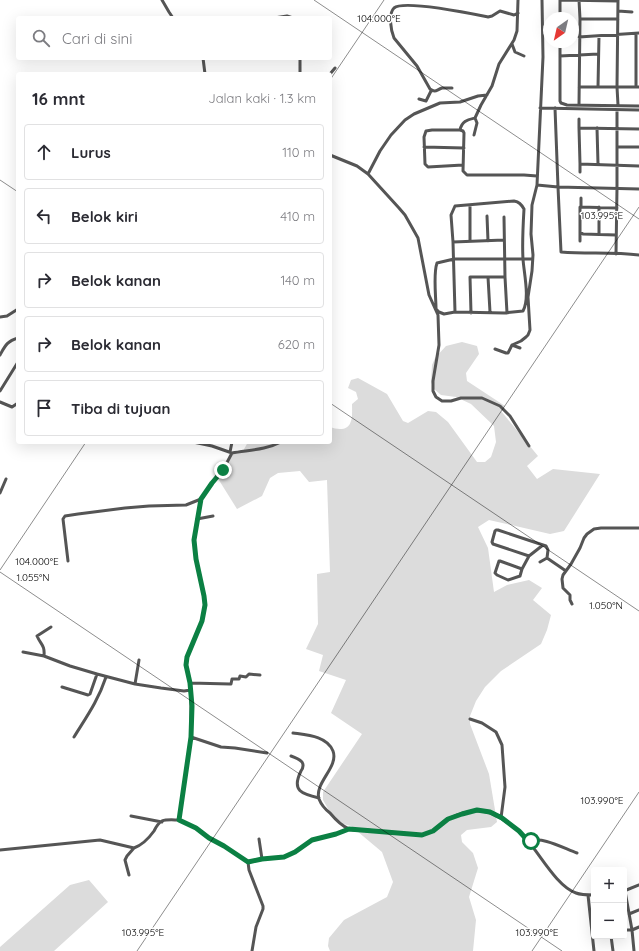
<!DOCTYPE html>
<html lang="id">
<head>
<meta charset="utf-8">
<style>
  body { margin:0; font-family:Quicksand,sans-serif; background:#f7f7f7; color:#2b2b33 }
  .controls { position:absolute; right:12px; bottom:12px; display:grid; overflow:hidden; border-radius:4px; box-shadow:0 4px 16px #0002 }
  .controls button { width:36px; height:36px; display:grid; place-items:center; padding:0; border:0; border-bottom:1px solid #e1e1e2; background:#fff; color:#2b2b33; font:20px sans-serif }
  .compass { position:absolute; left:543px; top:12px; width:36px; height:36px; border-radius:50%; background:#fff; box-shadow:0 4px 16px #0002; rotate:214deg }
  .stop { position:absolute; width:12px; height:12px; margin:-9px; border:3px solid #0b8043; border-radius:50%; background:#fff }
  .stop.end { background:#0b8043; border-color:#fff; box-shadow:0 1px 4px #0008 }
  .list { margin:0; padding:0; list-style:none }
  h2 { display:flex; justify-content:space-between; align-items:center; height:52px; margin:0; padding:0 16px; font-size:17px }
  h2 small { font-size:13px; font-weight:400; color:#7c7c81 }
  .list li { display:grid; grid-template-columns:26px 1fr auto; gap:12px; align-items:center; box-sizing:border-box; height:56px; margin:0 8px 8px; padding:0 8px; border:1px solid #e1e1e2; border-radius:4px }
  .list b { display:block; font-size:15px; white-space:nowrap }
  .list em { font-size:13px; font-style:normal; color:#7c7c81 }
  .icon { flex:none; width:22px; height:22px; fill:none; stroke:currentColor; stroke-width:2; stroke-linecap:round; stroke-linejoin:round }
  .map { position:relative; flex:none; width:639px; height:951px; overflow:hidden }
  .search { position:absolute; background:#fff; box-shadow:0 4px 16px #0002; left:16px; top:16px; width:316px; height:44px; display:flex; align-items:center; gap:10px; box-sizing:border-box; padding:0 14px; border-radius:4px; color:#7c7c81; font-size:15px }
  .panel { position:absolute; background:#fff; box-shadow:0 4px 16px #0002; left:16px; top:72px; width:316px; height:372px; border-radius:4px }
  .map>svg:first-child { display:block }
  .green { fill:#dcdcdc }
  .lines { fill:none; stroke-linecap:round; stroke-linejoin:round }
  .street { stroke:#555; stroke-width:3 }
  .route { stroke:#0b8043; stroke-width:5 }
  .ticks { fill:none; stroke:#000; stroke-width:1; stroke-opacity:0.45 }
  .ticks-label { font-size:10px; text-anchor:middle; fill:#000; stroke:#fff; stroke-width:3; stroke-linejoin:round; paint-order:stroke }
</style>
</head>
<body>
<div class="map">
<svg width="639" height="951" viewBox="0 0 639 951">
  <rect width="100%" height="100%" fill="#fff"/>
  <path class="green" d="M462 342 477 346 479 354 466 373 467 381 505 406 501 411 538 456 527 466 537 479 553 469 600 474 564 531 550 534 489 520 478 527 488 548 494 592 507 585 529 580 542 588 533 600 551 615 547 630 541 644 501 671 485 687 476 701 470 716V724L489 774 497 822 491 827 467 830 461 835 462 842 473 853 478 868 469 897 476 920 473 951H330L328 946 329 938 344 920 387 897 393 882 382 852 351 826 343 824 331 814 323 800V792L362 734 331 713 346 680 319 671 323 655 306 649 318 624 317 574 330 572 327 480 309 482 300 471 278 473 270 478 262 496 237 509 217 477 233 453 243 451 248 442H276L273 447 283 442H330V427C333 428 337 429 340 429 354 429 352 414 352 404L358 399 356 392 348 388 351 380 358 378 387 394 403 421 408 423 428 411 436 412 448 422 477 462H485L491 457 496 442 494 426 471 404 456 397 441 395 434 389 431 382 432 365 435 358 446 346Z
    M89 880 108 902 54 951H0V947L70 885Z"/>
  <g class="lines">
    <path class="street" d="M162 0 169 12 173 18
      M579 0 580 19 579 104
      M618 11 632 12
      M274 18 287 16 293 18
      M560 18V0L618 1
      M580 19H618
      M579 37 639 33
      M560 42V101L561 103 567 105 639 106
      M512 44 515 52 524 56
      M560 56 598 54
      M203 58 205 74
      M300 58V74
      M330 74 335 68
      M579 87H639
      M598 87 599 36
      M636 87V34
      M452 88C449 88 445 88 442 88 436 90 436 93 430 89L417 66 394 38C391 31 388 14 394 8 404 0 473 14 488 17L492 16 500 11 514 15 518 13
      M419 99 426 101 431 91
      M618 105 617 87 618 0
      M540 108 639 110
      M555 108 558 187 639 189
      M579 128V119
      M597 128 598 164
      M639 129 579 128 580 164 639 166
      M460 130C462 121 467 120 475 118
      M474 135 477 123 475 118 481 105 492 86 499 64 514 40 517 31 518 0
      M424 147 464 148
      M617 147H639
      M330 155 357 166 368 174 399 208 405 215 418 238 429 295 438 315 439 345 433 381V391L436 397 442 401H451L461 398H482L500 406 510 416 529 446
      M580 164V172
      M463 165 428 167 425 164 424 137 426 131 432 130H460L463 131 464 133 463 171 467 175H524L537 176
      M368 174 380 151 391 135 405 120 414 114 440 103 460 102 478 96 487 95
      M537 185 558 187 561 252C587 254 613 252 639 255
      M470 205V241
      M581 206V198
      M599 207V234
      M487 216 488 241
      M504 217 505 277 507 313
      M580 232V241
      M616 235 583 234 580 232V207L617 208
      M453 242 504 240
      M616 254 617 188V110
      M488 277 490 312
      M455 312 453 242 451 215 455 206 514 201C519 202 521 204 524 209 523 226 522 243 523 259 524 274 530 298 523 311L504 313 455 312 444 314 439 312 436 309C436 296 433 274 437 263L454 259H532
      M471 313 470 277H505
      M0 317 7 316 18 309
      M512 345 520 348
      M495 349 506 353H508L512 345 521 341 526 337 528 335 530 330 528 297 532 271 533 255 531 234 532 205 537 185 543 57 542 0
      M0 355C5 346 7 341 18 338
      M0 391 18 362
      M0 402 12 407 18 403
      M193 442 212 446 232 453
      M281 442C266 450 248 450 232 453L223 470 212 483 201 499 194 540 196 559 204 596 205 605 202 621 187 657 186 665 190 683 191 706V737L179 820 196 828 209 838 224 846 248 862 262 859 284 857 295 852 312 840 336 834 349 829
      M230 452 232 442
      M0 493 6 479
      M197 519 213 516
      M547 558 566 571
      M68 561 63 519 65 516 78 514 125 508 149 506 186 505 201 499
      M499 561H500L522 569 520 576 508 580 497 575 495 573Z
      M540 562 547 558 548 550 546 546 543 545
      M522 569 529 556 543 545 498 530H496L495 531 492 542 493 544 529 556
      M572 604 570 600V595L563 588 562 579 563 575 571 564 580 548 584 538 587 534 594 529 601 528H639
      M23 652 44 656 70 666 97 674 135 684 161 688 184 691 191 690
      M44 656C45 645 41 645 37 636L51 627
      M190 683 230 684H231L232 679H239L240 676 246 677 249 674 260 675
      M135 684 139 660
      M62 687 88 695 90 694 97 674
      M470 719 482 723 496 732 502 745 505 787 501 818
      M293 733C307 735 327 736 333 751 339 767 314 783 319 799 321 804 326 810 330 813 335 819 342 826 349 829 354 831 361 830 367 830 385 832 403 834 422 835 425 833 430 833 433 831 438 827 442 822 448 819 456 815 468 811 477 811 489 810 499 816 508 823 515 828 522 834 528 841 541 856 557 886 576 893 581 895 588 895 594 895
      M74 737C87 716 98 701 106 677
      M191 737 221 747 235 748 267 753
      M291 756C294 757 299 759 302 762 304 765 303 768 301 771 291 791 302 794 319 798
      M131 816 162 822
      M259 839 262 859
      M529 842C541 835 565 849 577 853
      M0 850 100 840 134 848C142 845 149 838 154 831 156 827 158 823 162 821 167 819 174 820 179 820
      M248 862 249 870 263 906V909L256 927 252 951
      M129 875 125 860 127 856 134 848
      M624 891 639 885
      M625 891 632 930 634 951
      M588 895 594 951
      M629 914 639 910
      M624 930H632L639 927
      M611 936 613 951"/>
  </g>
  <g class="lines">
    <path class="route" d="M223 470 212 483 201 499 194 540 196 559 204 596 205 605 202 621 187 657 186 665 190 683 192 706 191 737 179 820 196 828 209 838 224 846 248 862 262 859 284 857 295 852 312 840 336 834 349 829 422 835 433 831 448 819 462 814 477 810 490 812 502 818 519 831 529 842 531 841"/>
  </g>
  <path class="ticks" d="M314 0 639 219M330 80 384 0M0 180 18 192M330 403 639 611M0 570 86 442M0 572 562 951M137 951 639 207M532 951 639 792"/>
  <g class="ticks-label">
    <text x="379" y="22">104.000°E</text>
    <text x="602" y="219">103.995°E</text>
    <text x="37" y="565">104.000°E</text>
    <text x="33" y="581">1.055°N</text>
    <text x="606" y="609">1.050°N</text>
    <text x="602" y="804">103.990°E</text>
    <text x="143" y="936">103.995°E</text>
    <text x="537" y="936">103.990°E</text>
  </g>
</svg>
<div class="controls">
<button>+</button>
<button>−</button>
</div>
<svg class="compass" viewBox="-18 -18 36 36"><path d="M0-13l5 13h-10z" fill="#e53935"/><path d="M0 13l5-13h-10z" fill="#7c7c81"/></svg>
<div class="stop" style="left:531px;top:841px"></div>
<div class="stop end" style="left:223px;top:470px"></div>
<div class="search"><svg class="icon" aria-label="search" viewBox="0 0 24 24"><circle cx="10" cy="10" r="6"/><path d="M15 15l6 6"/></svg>Cari di sini</div>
<section class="panel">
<h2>16 mnt<small>Jalan kaki · 1.3 km</small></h2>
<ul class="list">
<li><svg class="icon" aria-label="ahead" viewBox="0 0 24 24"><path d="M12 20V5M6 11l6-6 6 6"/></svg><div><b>Lurus</b></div><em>110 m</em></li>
<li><svg class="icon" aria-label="left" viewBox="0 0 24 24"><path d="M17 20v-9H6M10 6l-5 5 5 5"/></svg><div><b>Belok kiri</b></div><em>410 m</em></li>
<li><svg class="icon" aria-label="right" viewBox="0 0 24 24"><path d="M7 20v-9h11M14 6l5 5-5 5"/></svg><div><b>Belok kanan</b></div><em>140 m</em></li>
<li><svg class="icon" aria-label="right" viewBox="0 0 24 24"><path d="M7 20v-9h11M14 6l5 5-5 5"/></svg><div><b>Belok kanan</b></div><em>620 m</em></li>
<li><svg class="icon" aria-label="arrive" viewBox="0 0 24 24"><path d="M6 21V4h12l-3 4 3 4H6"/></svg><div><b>Tiba di tujuan</b></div></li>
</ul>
</section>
</div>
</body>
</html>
